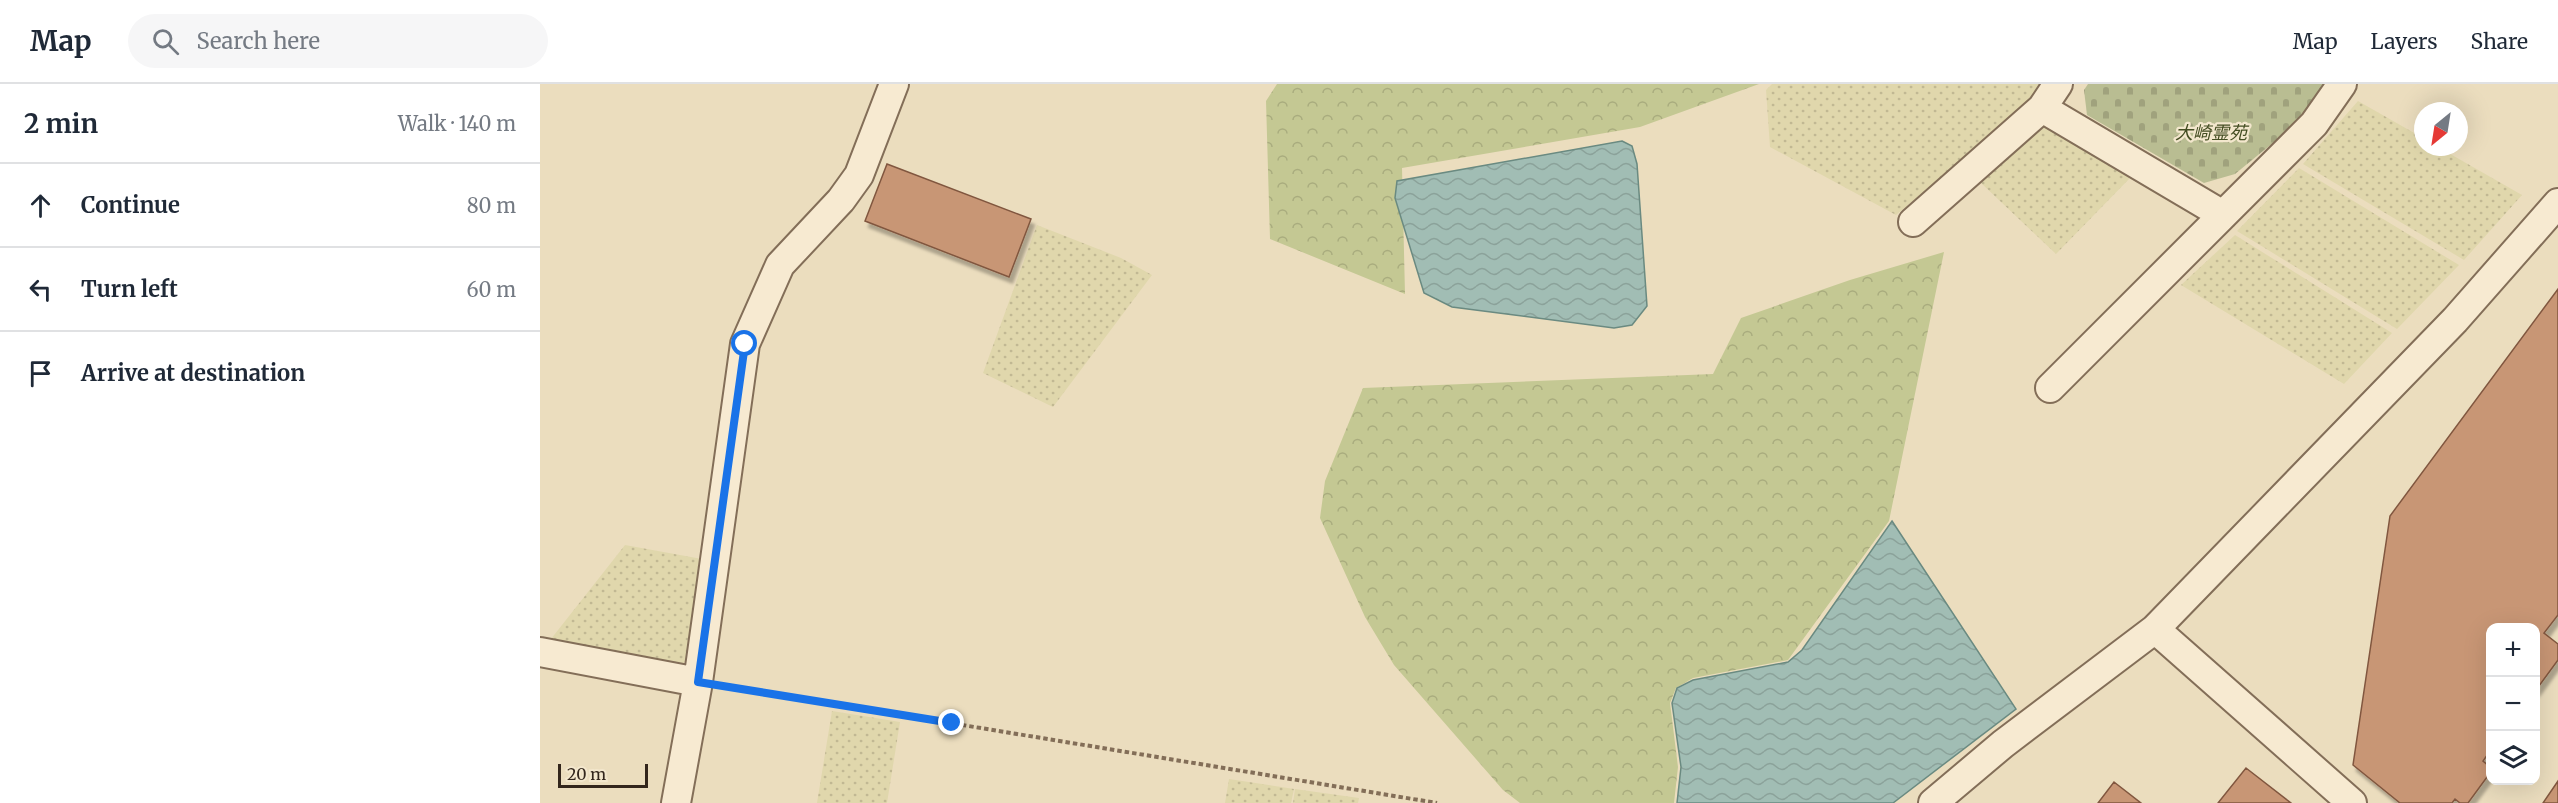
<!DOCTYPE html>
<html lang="en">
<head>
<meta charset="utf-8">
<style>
  body { margin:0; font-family:Merriweather,"Noto Sans JP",serif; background:#f6f6f7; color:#1f2937 }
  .controls { position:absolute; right:18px; bottom:18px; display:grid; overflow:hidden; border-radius:12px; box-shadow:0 6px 24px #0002 }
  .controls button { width:54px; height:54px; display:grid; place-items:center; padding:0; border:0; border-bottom:2px solid #e0e1e3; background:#fff; color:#1f2937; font:30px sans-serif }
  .compass { position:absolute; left:1874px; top:18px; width:54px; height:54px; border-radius:50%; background:#fff; box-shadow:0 6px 24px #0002; rotate:210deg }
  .scale { position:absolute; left:18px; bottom:15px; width:90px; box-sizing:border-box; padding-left:6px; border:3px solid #33261c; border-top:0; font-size:16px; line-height:21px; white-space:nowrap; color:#33261c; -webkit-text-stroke:4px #f3e7cd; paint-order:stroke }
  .stop { position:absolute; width:18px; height:18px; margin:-14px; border:4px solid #1a73e8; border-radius:50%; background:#fff }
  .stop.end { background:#1a73e8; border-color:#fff; box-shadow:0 2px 6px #0008 }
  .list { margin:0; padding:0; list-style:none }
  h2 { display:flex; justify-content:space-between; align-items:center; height:78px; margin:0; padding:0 24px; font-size:26px }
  h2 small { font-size:20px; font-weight:400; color:#747a83 }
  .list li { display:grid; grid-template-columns:39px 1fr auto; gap:18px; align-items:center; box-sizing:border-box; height:84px; padding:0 24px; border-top:2px solid #e0e1e3 }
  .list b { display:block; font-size:22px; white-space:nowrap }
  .list em { font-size:20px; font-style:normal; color:#747a83 }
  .icon { flex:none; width:33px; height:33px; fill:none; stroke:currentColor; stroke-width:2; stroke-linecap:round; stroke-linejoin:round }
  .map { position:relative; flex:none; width:2018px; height:719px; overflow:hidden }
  header { display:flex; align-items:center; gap:36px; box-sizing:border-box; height:84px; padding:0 30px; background:#fff; border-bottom:2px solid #e0e1e3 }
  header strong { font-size:28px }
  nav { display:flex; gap:33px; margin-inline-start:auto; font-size:21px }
  .search { width:420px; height:54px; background:#f6f6f7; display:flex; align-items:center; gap:15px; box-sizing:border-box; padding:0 21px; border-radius:33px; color:#747a83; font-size:22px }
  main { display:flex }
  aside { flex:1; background:#fff }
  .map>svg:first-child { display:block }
  .farmland { fill:url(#farmland-dots) }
  .forest { fill:url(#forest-crowns) }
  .cemetery { fill:url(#cemetery-stones) }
  .water { fill:url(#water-waves); stroke:#6a8a81; stroke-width:1.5 }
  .building { fill:#c89675; stroke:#81573f; stroke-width:1.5; filter:url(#shadow) }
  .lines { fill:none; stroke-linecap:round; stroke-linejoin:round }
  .minor-casing { stroke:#836e58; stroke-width:32 }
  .path { stroke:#836e58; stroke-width:4; stroke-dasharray:4.5 3; stroke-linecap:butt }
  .minor { stroke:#f7ead1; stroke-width:28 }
  .route { stroke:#1a73e8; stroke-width:8 }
  .labels { text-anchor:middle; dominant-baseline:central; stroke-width:4.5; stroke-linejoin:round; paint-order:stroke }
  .park-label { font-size:18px; font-style:italic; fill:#454e23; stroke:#f3e7cd }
</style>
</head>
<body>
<header>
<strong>Map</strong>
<div class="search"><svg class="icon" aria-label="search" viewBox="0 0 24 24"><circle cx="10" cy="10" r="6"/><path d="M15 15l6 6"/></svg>Search here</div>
<nav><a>Map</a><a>Layers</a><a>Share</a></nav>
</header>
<main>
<aside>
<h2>2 min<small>Walk · 140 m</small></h2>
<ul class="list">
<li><svg class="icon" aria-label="ahead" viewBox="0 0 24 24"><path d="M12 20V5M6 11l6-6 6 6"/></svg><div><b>Continue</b></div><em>80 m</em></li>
<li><svg class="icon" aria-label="left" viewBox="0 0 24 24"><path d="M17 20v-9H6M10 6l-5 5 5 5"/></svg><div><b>Turn left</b></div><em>60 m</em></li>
<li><svg class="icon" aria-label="arrive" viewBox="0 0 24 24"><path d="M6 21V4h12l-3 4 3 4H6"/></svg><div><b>Arrive at destination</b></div></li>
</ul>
</aside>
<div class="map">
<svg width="2018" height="719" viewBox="0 0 2018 719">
  <defs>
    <pattern id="farmland-dots" width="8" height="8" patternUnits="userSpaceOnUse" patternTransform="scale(1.5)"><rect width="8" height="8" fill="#e0d7ac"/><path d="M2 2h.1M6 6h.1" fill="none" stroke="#c1b893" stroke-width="1.8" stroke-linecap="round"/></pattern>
    <pattern id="forest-crowns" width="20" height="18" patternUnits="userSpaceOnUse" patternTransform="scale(1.5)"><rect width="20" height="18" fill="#c4c893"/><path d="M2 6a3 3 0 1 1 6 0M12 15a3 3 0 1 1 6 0" fill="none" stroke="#a9ac7e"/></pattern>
    <pattern id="cemetery-stones" width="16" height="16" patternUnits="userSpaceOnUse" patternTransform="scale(1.5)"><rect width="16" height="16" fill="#b9bd92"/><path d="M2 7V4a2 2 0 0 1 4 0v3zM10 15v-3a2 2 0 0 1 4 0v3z" fill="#a0a27d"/></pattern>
    <pattern id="water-waves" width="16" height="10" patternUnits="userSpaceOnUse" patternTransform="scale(1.5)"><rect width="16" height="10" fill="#a1bdb4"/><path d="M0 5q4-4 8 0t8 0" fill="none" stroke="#8ba29a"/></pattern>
    <filter id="shadow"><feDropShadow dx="3.5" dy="6" stdDeviation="1.5" flood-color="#0004"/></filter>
  </defs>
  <rect width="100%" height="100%" fill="#ebddbe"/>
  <path class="farmland" d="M1232 0H1501L1484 24 1356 131 1230 63 1226 6Z
    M1818 17 1883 54V63H1898L1982 111 1924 176 1763 80Z
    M1504 43 1591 93 1516 170 1441 99Z
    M1759 84 1919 181 1857 245 1697 147Z
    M497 141 581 174 612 191 513 323 443 289Z
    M1695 151 1852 249 1804 300 1641 201Z
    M85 461 162 475 146 577 137 584 7 560Z
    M292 627 360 638 347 719H277Z
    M689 695 754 705 751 719H685Z
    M755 705 819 714 818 719H753Z"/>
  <path class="forest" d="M737 0H1219L1100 43 862 84 865 210 730 155 726 17Z
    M1404 168 1349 437 1248 576 1153 594 1136 604 1130 619 1138 683 1134 719H980L963 706 854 581 825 533 780 434 785 397 823 304 1173 290 1201 234 1310 196Z"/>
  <path class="cemetery" d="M1548 0H1787L1773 26 1695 90 1664 99 1547 31 1544 6Z"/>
  <path class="water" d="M1082 57 1092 62 1097 80 1107 222 1092 241 1074 244 912 223 884 209 855 114 857 97Z
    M1352 437 1476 625 1353 719H1137L1141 683 1132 619 1137 604 1153 596 1248 578 1262 566Z"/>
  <path class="building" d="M347 80 491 135 469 193 325 137Z
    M2018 205V531L2004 549 2018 560V576L1996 606V544H1950V667L1943 677 1950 683V689L1928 719H1920L1915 715 1912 719H1860L1813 681 1850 432Z
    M1706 684 1751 719H1678Z
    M2018 697V719H2003Z
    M1574 698 1601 719H1558Z"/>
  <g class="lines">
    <g class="minor-casing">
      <path id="minor" d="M1502 24 1683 131
        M1373 138 1502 24 1518 0
        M1510 304 1774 40 1802 0
        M1615 545 1812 719
        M0 568 158 598
        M136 719 158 598 205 260 240 181 301 116 319 91 354 0
        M1393 719 1463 660 1615 545 1915 236 2018 119"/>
    </g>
    <path class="path" d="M185 602 897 719"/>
    <use href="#minor" class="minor"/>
  </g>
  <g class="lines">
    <path class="route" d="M205 260 158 598 412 639"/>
  </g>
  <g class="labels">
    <g class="park-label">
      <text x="1671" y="48">大崎霊苑</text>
    </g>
  </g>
</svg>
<div class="controls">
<button>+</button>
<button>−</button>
<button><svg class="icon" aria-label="layers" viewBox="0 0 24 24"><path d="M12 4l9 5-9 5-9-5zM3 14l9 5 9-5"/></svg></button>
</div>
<svg class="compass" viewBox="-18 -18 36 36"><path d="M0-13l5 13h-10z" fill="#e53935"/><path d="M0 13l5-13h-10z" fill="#747a83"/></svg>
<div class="scale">20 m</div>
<div class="stop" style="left:205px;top:260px"></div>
<div class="stop end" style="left:412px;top:639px"></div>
</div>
</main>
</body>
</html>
